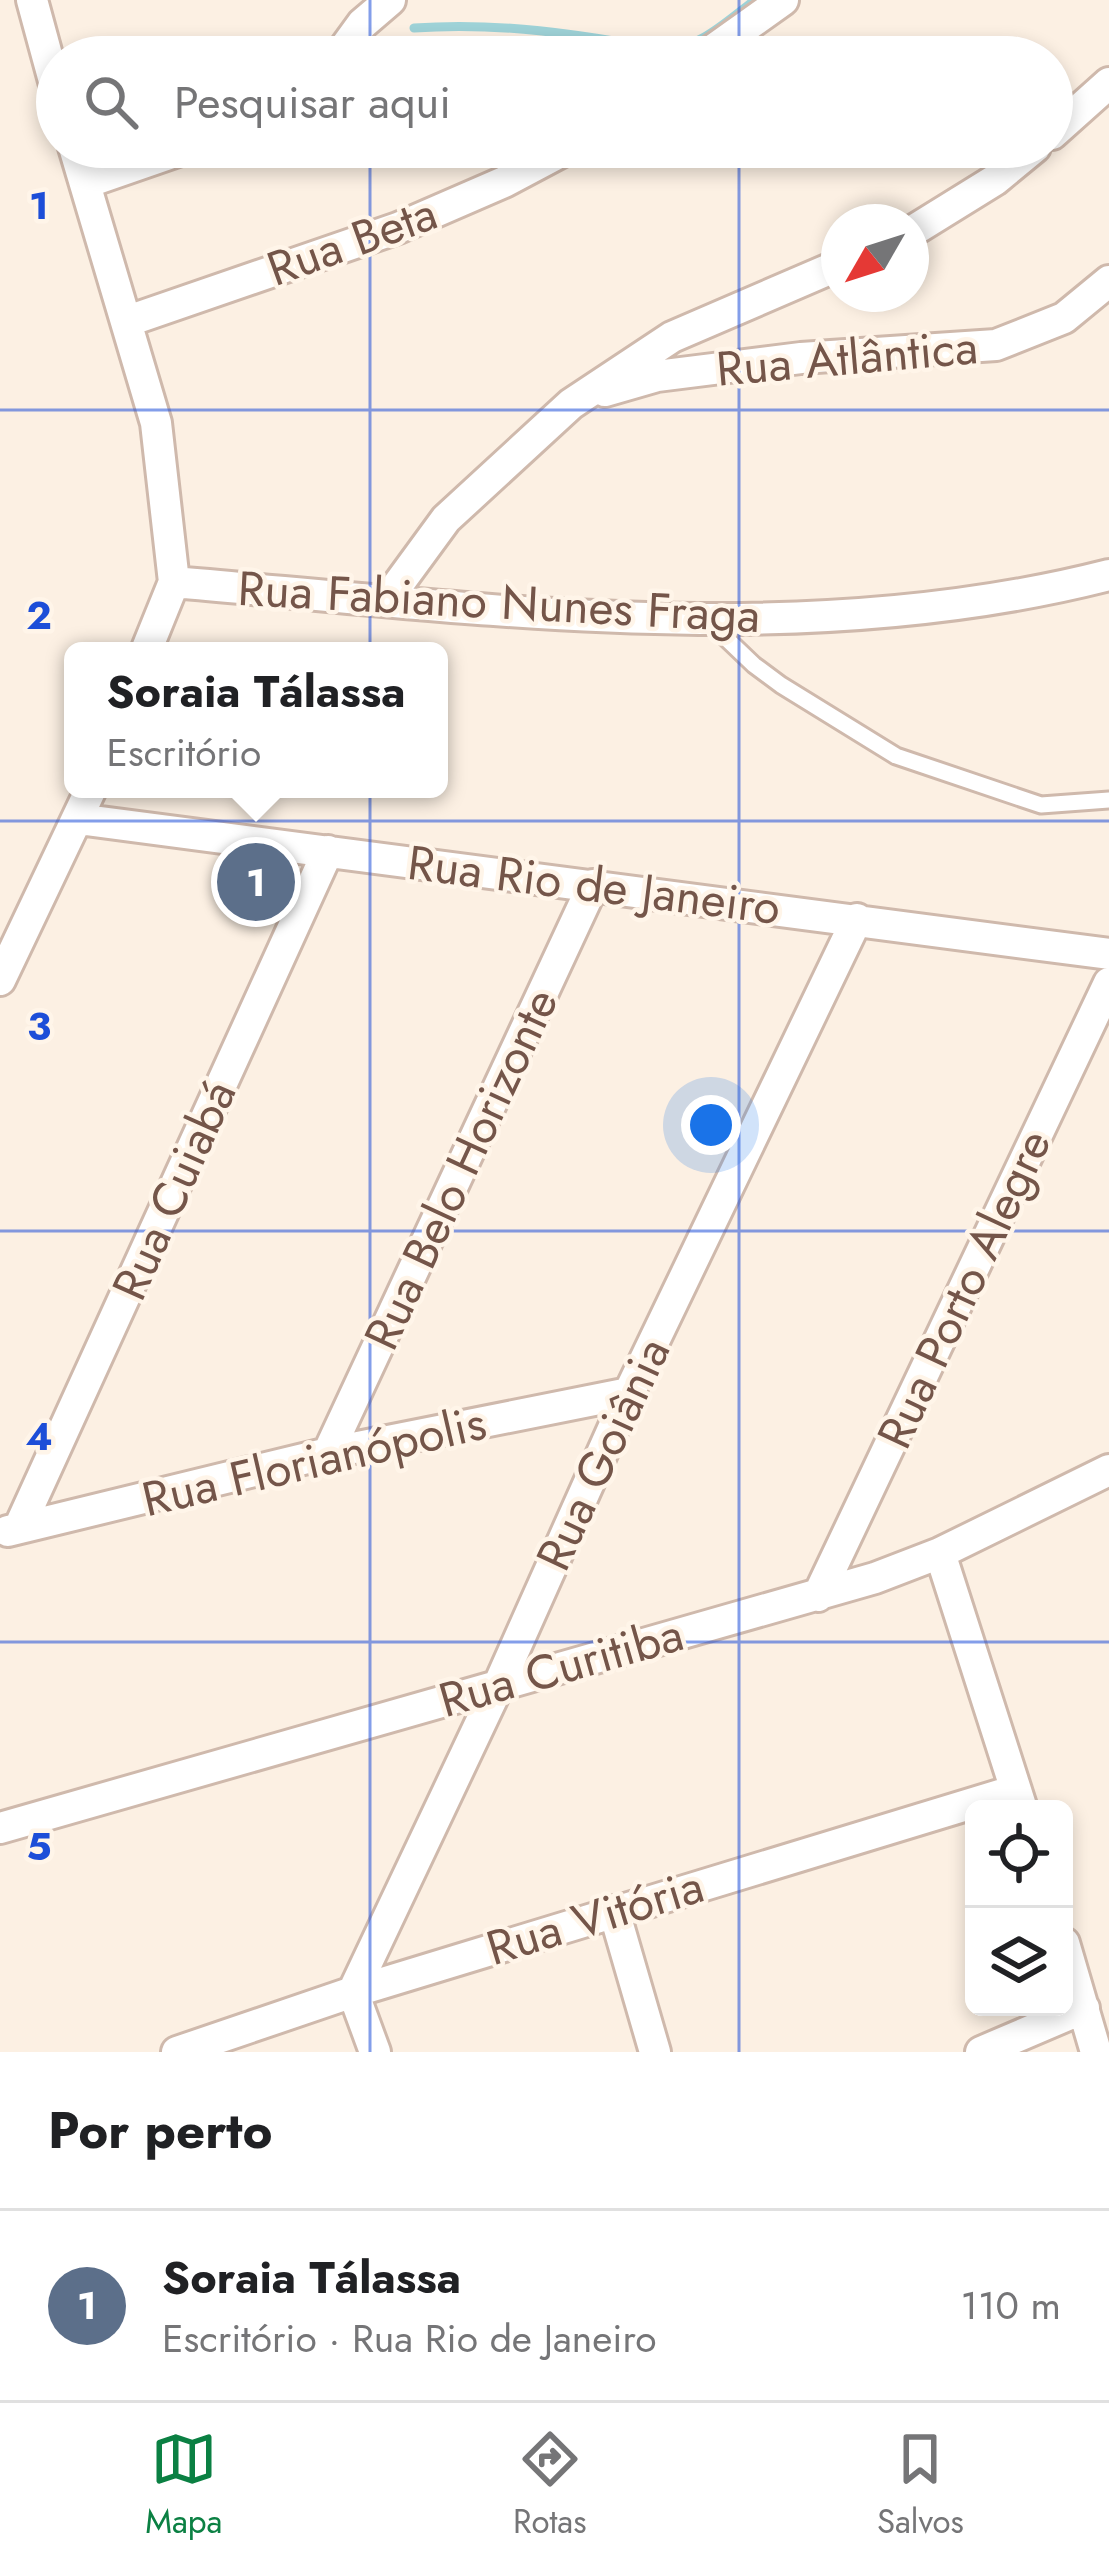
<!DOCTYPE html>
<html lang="pt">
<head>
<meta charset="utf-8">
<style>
  body { margin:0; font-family:Jost,sans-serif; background:#f2f2f2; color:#202124 }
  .controls { position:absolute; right:36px; bottom:36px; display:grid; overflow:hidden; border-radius:18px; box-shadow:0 6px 18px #0003 }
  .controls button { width:108px; height:108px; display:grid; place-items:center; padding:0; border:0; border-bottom:3px solid #e0e0e0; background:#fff; color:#202124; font:60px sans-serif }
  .compass { position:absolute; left:821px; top:204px; width:108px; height:108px; border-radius:50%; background:#fff; box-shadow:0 6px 18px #0003; rotate:231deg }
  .you { position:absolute; left:711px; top:1125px; width:42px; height:42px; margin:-30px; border:9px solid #fff; border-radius:50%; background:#1a73e8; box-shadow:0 0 0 18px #1a73e833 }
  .badge { display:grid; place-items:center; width:78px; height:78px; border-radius:50%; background:#0b8043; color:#fff; font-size:39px; font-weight:700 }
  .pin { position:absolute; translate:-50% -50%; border:6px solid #fff; box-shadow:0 3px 12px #0006 }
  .popup { position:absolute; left:64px; top:642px; width:384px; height:156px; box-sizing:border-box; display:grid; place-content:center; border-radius:18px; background:#fff; filter:drop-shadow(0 3px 9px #0005); font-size:39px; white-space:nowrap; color:#757577 }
  .popup b { font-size:45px; color:#202124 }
  .popup::after { content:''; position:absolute; left:50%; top:100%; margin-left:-24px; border:24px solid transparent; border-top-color:#fff }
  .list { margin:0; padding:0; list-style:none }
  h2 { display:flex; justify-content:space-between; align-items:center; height:156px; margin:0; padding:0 48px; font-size:51px }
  h2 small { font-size:39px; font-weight:400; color:#757577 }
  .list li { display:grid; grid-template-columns:78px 1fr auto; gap:36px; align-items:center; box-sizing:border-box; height:192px; padding:0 48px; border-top:3px solid #e0e0e0 }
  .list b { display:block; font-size:45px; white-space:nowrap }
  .list p { margin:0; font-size:39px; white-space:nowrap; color:#757577 }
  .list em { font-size:39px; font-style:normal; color:#757577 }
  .icon { flex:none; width:66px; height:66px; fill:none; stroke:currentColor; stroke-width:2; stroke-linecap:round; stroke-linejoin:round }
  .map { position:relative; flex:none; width:1109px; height:2052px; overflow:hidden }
  .search { position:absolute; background:#fff; box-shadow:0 6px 18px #0003; left:36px; right:36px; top:36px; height:132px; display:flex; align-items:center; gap:30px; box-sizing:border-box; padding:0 42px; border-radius:66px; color:#757577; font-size:45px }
  .sheet { height:348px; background:#fff }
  nav { display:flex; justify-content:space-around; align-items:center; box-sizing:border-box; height:168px; border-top:3px solid #e0e0e0; background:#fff; font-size:33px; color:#757577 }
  nav a { display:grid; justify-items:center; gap:6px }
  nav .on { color:#0b8043 }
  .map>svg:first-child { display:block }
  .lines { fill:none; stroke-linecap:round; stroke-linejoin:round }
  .stream { stroke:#9ed2d7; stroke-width:9 }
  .lane-casing { stroke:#cfb9ac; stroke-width:21 }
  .street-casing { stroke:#cfb9ac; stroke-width:36 }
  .lane { stroke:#fff; stroke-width:15 }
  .street { stroke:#fff; stroke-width:30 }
  .grid { fill:none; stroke:#1d4ed8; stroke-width:3; stroke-opacity:0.55 }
  .labels { text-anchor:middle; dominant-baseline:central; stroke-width:9; stroke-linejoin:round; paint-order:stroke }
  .street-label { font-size:48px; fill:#745549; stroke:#fff5e9 }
  .grid-label { font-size:39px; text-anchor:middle; font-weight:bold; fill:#1d4ed8; stroke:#fff5e9; stroke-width:9; stroke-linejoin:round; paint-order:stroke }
</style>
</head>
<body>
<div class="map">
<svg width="1109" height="2052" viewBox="0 0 1109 2052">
  <rect width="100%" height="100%" fill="#fcf0e3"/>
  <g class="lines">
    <path class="stream" d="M414 28C499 22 580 34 664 50 700 48 727 21 755 0"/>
    <g class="lane-casing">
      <path id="lane" d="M709 622 754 665 781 685 896 756 1041 805 1109 800"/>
    </g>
    <g class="street-casing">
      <path id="street" d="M32 0 57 92
        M338 57 362 24 390 0
        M703 57 783 0
        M1052 134 1109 83
        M74 147 156 423 174 582 146 651
        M85 183 189 147
        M911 232 995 180 1035 147
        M128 321 398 228 504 182 570 147
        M605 391 657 376 801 358 996 345 1064 318 1109 281
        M174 582C484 609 804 653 1109 575
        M386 601 446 519 571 404 672 337 839 265
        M78 819 1109 954
        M0 980 91 789
        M328 1453 593 885
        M19 1528 328 851
        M8 1531 328 1453 629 1393
        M940 1553 1022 1809
        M818 1596 1109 983
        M0 1828 875 1578 940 1553 1109 1470
        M614 1911 655 2052
        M1064 1943 1096 2052
        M177 2052 353 1992 1016 1790
        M375 2052 353 1992 499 1684 629 1393 857 919
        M981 2052 1084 2008"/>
    </g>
    <use href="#lane" class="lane"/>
    <use href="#street" class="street"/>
  </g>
  <path class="grid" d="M370 0V57M739 0V57M370 147V2052M739 147V2052M0 410H1109M0 821H1109M0 1231H1109M0 1642H1109"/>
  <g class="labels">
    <g class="street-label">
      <text transform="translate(352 241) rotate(-20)">Rua Beta</text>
      <text transform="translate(847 358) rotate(-5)">Rua Atlântica</text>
      <text transform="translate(499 602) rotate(3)">Rua Fabiano Nunes Fraga</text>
      <text transform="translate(594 885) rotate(7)">Rua Rio de Janeiro</text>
      <text transform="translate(461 1169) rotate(-65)">Rua Belo Horizonte</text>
      <text transform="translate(174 1190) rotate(-66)">Rua Cuiabá</text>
      <text transform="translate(964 1289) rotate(-65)">Rua Porto Alegre</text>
      <text transform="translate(603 1454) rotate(-65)">Rua Goiânia</text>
      <text transform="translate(314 1461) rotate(-13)">Rua Florianópolis</text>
      <text transform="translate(561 1667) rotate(-16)">Rua Curitiba</text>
      <text transform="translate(595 1917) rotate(-17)">Rua Vitória</text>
    </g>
  </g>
  <g class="grid-label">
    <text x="39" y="219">1</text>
    <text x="39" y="629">2</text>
    <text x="39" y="1040">3</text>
    <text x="39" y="1450">4</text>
    <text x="39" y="1860">5</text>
  </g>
</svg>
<div class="controls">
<button><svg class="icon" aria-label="locate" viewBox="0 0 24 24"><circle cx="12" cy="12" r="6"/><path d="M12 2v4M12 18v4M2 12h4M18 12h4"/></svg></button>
<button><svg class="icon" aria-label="layers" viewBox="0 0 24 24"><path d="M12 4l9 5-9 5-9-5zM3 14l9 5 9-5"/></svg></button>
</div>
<svg class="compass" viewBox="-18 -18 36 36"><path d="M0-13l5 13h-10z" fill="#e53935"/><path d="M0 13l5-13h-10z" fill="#757577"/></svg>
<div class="you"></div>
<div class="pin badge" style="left:256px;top:882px;background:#5c6f8a">1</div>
<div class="popup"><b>Soraia Tálassa</b>Escritório</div>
<div class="search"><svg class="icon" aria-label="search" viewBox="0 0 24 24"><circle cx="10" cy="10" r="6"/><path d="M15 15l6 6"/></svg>Pesquisar aqui</div>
</div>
<section class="sheet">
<h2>Por perto<small></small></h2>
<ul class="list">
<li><span class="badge" style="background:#5c6f8a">1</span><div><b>Soraia Tálassa</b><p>Escritório · Rua Rio de Janeiro</p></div><em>110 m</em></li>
</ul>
</section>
<nav>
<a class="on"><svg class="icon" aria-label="map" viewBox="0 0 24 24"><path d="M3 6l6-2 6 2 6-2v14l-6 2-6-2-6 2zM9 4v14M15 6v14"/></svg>Mapa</a>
<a><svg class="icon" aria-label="directions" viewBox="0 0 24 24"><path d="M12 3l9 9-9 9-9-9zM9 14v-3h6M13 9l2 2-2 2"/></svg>Rotas</a>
<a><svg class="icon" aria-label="saved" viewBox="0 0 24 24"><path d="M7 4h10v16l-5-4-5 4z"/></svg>Salvos</a>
</nav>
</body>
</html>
